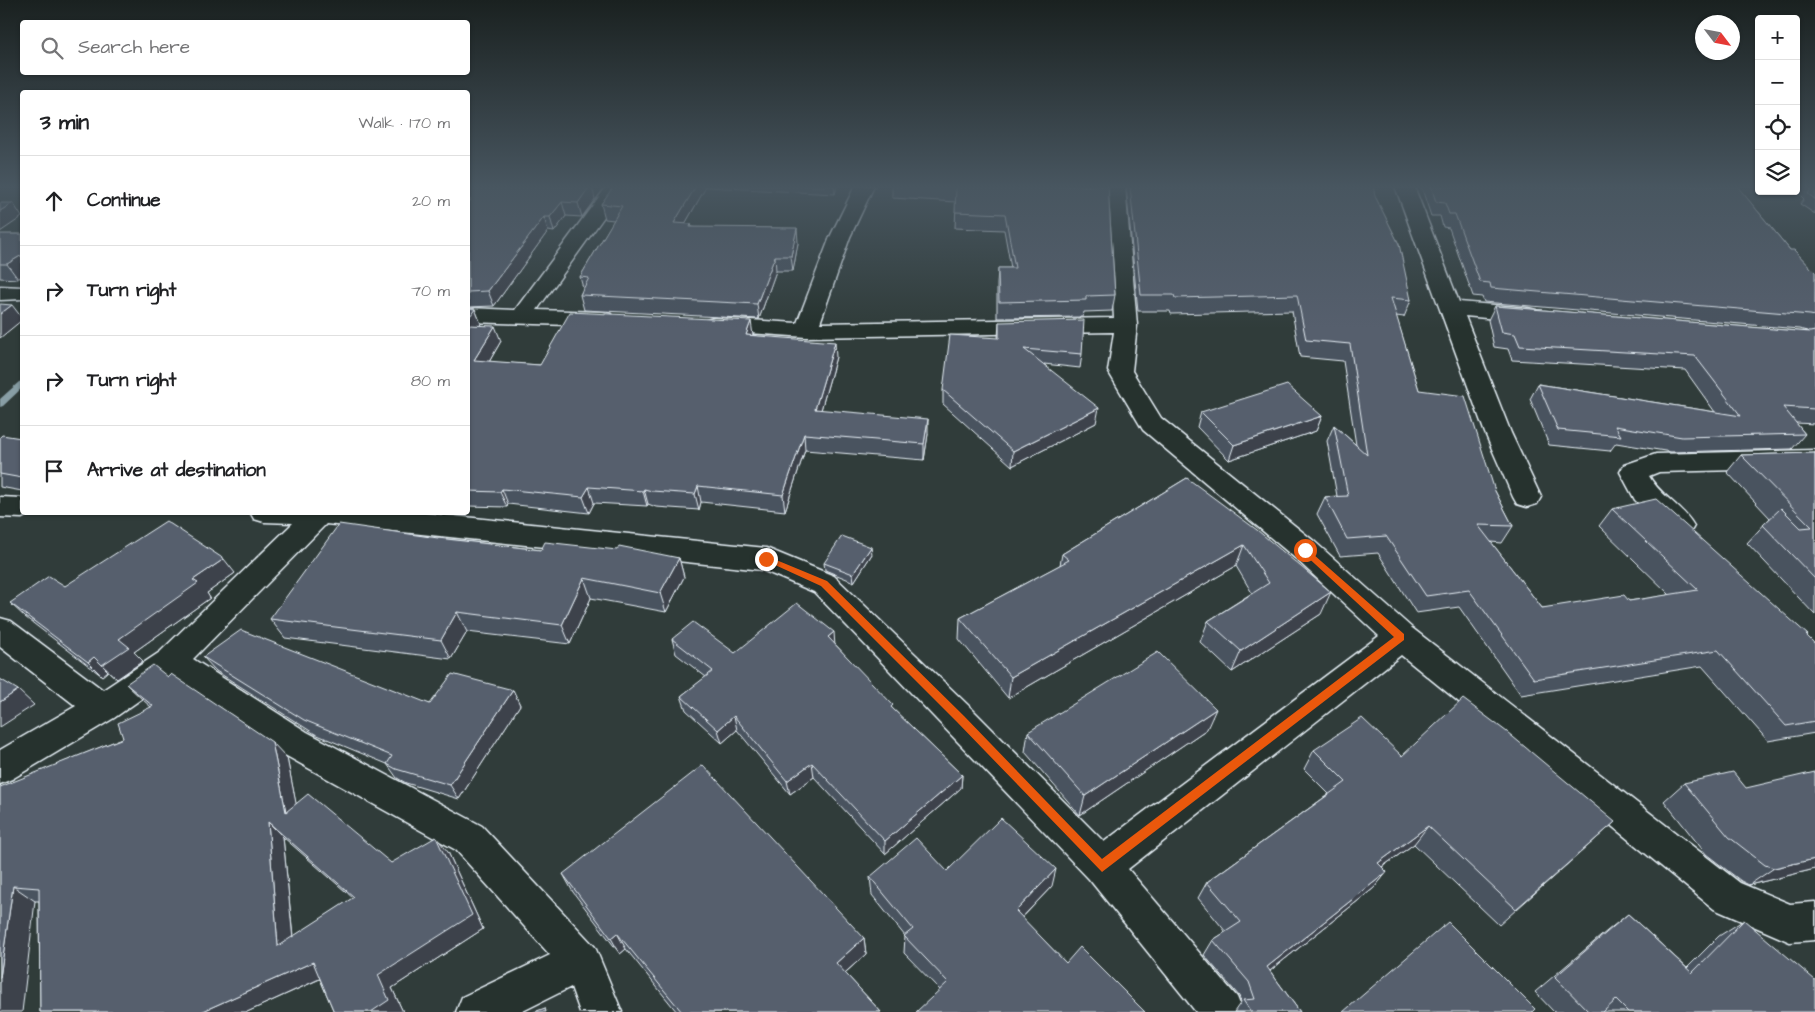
<!DOCTYPE html>
<html lang="en">
<head>
<meta charset="utf-8">
<style>
  body { margin:0; font-family:"Architects Daughter",sans-serif; background:#f6f6f6; color:#202124 }
  .controls { position:absolute; right:15px; top:15px; display:grid; overflow:hidden; border-radius:5px; box-shadow:0 1px 4px #0004 }
  .controls button { width:45px; height:45px; display:grid; place-items:center; padding:0; border:0; border-bottom:1px solid #e0e0e0; background:#fff; color:#202124; font:25px sans-serif }
  .compass { position:absolute; left:1695px; top:15px; width:45px; height:45px; border-radius:50%; background:#fff; box-shadow:0 1px 4px #0004; rotate:122deg }
  .stop { position:absolute; width:15px; height:15px; margin:-11px; border:4px solid #ea580c; border-radius:50%; background:#fff }
  .stop.end { background:#ea580c; border-color:#fff; box-shadow:0 1px 5px #0008 }
  .list { margin:0; padding:0; list-style:none }
  h2 { display:flex; justify-content:space-between; align-items:center; height:65px; margin:0; padding:0 20px; font-size:21px }
  h2 small { font-size:16px; font-weight:400; color:#757577 }
  .list li { display:grid; grid-template-columns:32px 1fr auto; gap:15px; align-items:center; box-sizing:border-box; height:90px; padding:0 20px; border-top:1px solid #e0e0e0 }
  .list b { display:block; font-size:19px; white-space:nowrap }
  .list em { font-size:16px; font-style:normal; color:#757577 }
  .icon { flex:none; width:28px; height:28px; fill:none; stroke:currentColor; stroke-width:2; stroke-linecap:round; stroke-linejoin:round }
  .map { position:relative; flex:none; width:1815px; height:1012px; overflow:hidden }
  .search { position:absolute; background:#fff; box-shadow:0 1px 4px #0004; left:20px; top:20px; width:450px; height:55px; display:flex; align-items:center; gap:12px; box-sizing:border-box; padding:0 18px; border-radius:5px; color:#757577; font-size:19px }
  .panel { position:absolute; background:#fff; box-shadow:0 1px 4px #0004; left:20px; top:90px; width:450px; height:425px; border-radius:5px }
  .map>svg:first-child { display:block }
  .lines { fill:none; stroke-linecap:round; stroke-linejoin:round }
  .stream { fill:#889ea5; fill-rule:evenodd }
  .minor-casing { stroke:#e8f1f8; stroke-width:3 }
  .minor { fill:#26332d; fill-rule:evenodd }
  .wall { fill:#4a525e; stroke:#e8f1f8; fill-rule:evenodd }
  .shaded-wall { fill:#3c424c; stroke:#e8f1f8 }
  .building { fill:#565f6d; stroke:#e8f1f8; fill-rule:evenodd }
  .route { fill:#ea580c }
</style>
</head>
<body>
<div class="map">
<svg width="1815" height="1012" viewBox="0 0 1815 1012">
  <rect width="100%" height="100%" fill="#303c3a"/>
  <filter id="ink" filterUnits="userSpaceOnUse"><feTurbulence type="fractalNoise" baseFrequency=".02" numOctaves="2"/><feDisplacementMap in="SourceGraphic" scale="10" xChannelSelector="R" yChannelSelector="G"/><feConvolveMatrix kernelMatrix="1 2 1 2 8 2 1 2 1" color-interpolation-filters="sRGB"/></filter>
  <g filter="url(#ink)">
    <g class="lines">
      <path class="stream" d="M22 381V388L3 406 0 407V399L19 382Z"/>
      <g class="minor-casing">
        <path id="minor" d="M607 186H626L537 310 603 312 611 314 614 319 611 324 603 326 468 322V308L515 310Z
          M855 186H874L850 237 820 323 1114 318 1107 186H1125L1137 325 1132 371 1161 418 1315 542 1412 628 1740 883 1790 904 1815 902V940L1790 942 1714 909 1401 655 1128 869 1237 997 1243 1012H1196L1089 879 848 627 814 592 762 570 326 524 193 659 307 732 482 826 595 947 622 1012H580L571 987 521 1012H456L462 997 550 955 456 850 283 754 171 678 114 718 12 779 0 784V750L76 706 0 647V618L11 621 103 690 160 652 293 523 264 522 254 519 250 512H415L766 548 834 576 972 709 1104 842 1379 636 1295 558 1143 430 1108 371 1114 332 806 337 706 330 703 325 706 320 714 318 797 323 830 237Z
          M1395 186H1414L1459 302 1528 308 1536 310 1539 315 1536 320 1528 322 1465 316 1511 433 1541 497 1537 504 1527 507 1517 504 1513 497 1485 433Z
          M0 286 22 287V299L0 300Z
          M1815 450V468L1659 472 1649 476C1660 496 1683 506 1694 526L1690 533 1680 536 1670 533 1635 500 1620 472 1624 465 1656 454Z
          M0 497 22 498V512H33L22 518 0 517Z"/>
      </g>
      <use href="#minor" class="minor"/>
    </g>
    <path class="wall" d="M468 186 595 199 582 217 566 216 554 232 548 231 494 306 468 307Z
      M614 186H837L835 194 706 187 685 224H691L692 227 798 243 793 271H776L759 319 584 310 580 295 583 288 580 277 614 220 605 219 601 204Z
      M892 186H1108L1115 295 1112 311 1084 312 1083 317 997 318V284L998 268H1011L1004 230 955 228 956 202 892 198Z
      M1126 186H1373L1375 196 1411 300 1404 317 1396 316 1419 390 1495 491 1513 526 1502 543 1491 542 1542 608 1629 601 1670 595 1599 526 1612 509 1808 635 1807 636 1815 644V733L1768 741 1702 666 1521 695 1459 607 1416 613 1378 553 1340 556 1317 514 1325 497 1337 496 1327 441 1334 425 1356 445 1343 361 1300 357 1292 311 1171 314 1170 311H1138Z
      M1421 186H1737L1790 250 1815 272V424L1796 423 1805 434 1792 449 1671 452 1616 443 1610 451 1549 445 1530 399 1538 384 1715 412 1685 370 1512 360 1508 349 1494 347 1488 320 1495 306 1808 332 1807 331 1799 329 1484 302 1482 297 1473 296 1449 228 1443 227 1440 216H1431Z
      M1796 186H1815V214L1800 204 1804 199 1796 191Z
      M0 234 18 279 0 278Z
      M468 308 475 309 481 324 480 325 501 341 489 362 540 365 753 335 836 357 821 410 928 434 924 460 805 450 785 511 701 502 699 510 656 507 648 504 647 506 594 503 589 513 508 504 507 507 468 506Z
      M999 322 1082 354 1080 368 1044 364 1096 423 1012 466 943 404V390L998 338Z
      M1201 412 1322 416 1316 431 1229 460 1197 427Z
      M0 437 21 438 22 437V491L0 487Z
      M1815 453V615L1747 543 1770 518 1727 472 1741 455Z
      M1187 478 1321 614 1232 672 1200 642 1208 621 1252 593 1236 566 1008 698 959 639 960 618 1060 565 1062 554Z
      M438 538 541 550 679 558 684 577 666 612 591 598 570 644 467 632 451 659 285 638 270 619Z
      M872 554 854 582 825 570 824 563Z
      M235 573 207 593 210 598 134 652 143 661 117 679 108 671 102 676 25 617 10 603 65 586Z
      M672 639 735 653 835 644 893 709 962 775 961 788 885 854 814 777 790 794 737 730 722 743 686 710 681 696 706 677 676 654Z
      M203 657 430 704 513 690 520 705 459 799 406 783 397 778 387 764 315 734 216 671Z
      M168 677 287 758 296 804 391 863 448 852 483 929 392 988 403 1012H334L320 979 247 1012H40L39 901H35L0 1012V785L2 787 123 738 151 707 143 700 126 684ZM283 837 353 898 293 937Z
      M1207 729 1080 815 1025 752 1028 732Z
      M1314 750 1402 756 1615 822 1499 925 1414 844 1382 867 1387 872 1374 888 1270 971 1300 1012H1234L1241 1002 1239 996 1204 955 1213 940 1226 932 1198 898 1207 882 1329 794 1304 769Z
      M1684 783 1815 869 1749 885 1741 881 1706 854 1664 801Z
      M947 871 1052 886 1022 918 1066 963 1145 1012 940 990 904 953 905 936 872 895 870 877Z
      M563 874 864 938 866 954 845 973 881 1012H677L626 949 620 954 573 892Z
      M1628 914 1687 968 1719 936 1744 920 1814 1012H1554L1535 992 1607 931Z"/>
    <path class="shaded-wall" d="M590 186H592L595 199 582 217 578 203Z
      M696 186H706V187L677 238 674 223Z
      M834 186H837L835 194Z
      M562 202 566 216 554 232 550 217Z
      M13 203 22 217 0 232V211Z
      M544 217 548 231 494 306 488 291Z
      M797 228 798 243 793 271 791 256Z
      M22 255V276L18 279 7 264Z
      M775 256 776 271 759 319 757 304Z
      M12 305 22 318V320L0 338V314Z
      M475 309 481 324 469 340 468 335V319Z
      M751 321 753 336 746 335Z
      M495 326 501 341 481 376 474 360Z
      M835 342 836 357 817 424 815 409Z
      M1099 408 1096 423 1012 466 1013 451Z
      M1322 416 1316 431 1229 460 1234 445Z
      M928 419V434L924 460V444Z
      M804 434 805 450 785 511 783 495Z
      M698 486 701 502 699 510 695 494Z
      M589 487 594 503 589 513 583 497Z
      M502 489 508 504 507 507 500 492Z
      M644 489 648 504 647 506 643 491Z
      M1244 545 1236 566 1008 698 1011 677Z
      M871 547 872 554 854 582 853 574Z
      M679 558 684 577 666 612 660 593Z
      M224 559 235 573 207 593 210 598 134 652 143 661 117 679 102 665 119 639 193 580Z
      M584 578 591 598 570 644 562 625Z
      M1331 592 1321 614 1232 672 1241 651Z
      M457 612 467 632 451 659 441 640Z
      M834 632 835 647 828 637Z
      M94 657 108 671 102 676 88 662Z
      M18 690 34 705 0 727V702Z
      M513 690 520 705 459 799 450 785Z
      M1216 709 1207 729 1080 815 1085 796Z
      M734 716 737 730 722 743 718 730Z
      M272 742 287 758 301 828 286 812Z
      M812 763 814 777 790 794 787 781Z
      M962 775 961 788 885 854V841Z
      M268 822 283 837 295 960 278 946Z
      M1428 826 1414 844 1365 879 1378 863Z
      M436 837 448 852 483 929 392 988 403 1012H371L378 975Z
      M1815 859V869L1749 885 1774 868Z
      M1056 869 1052 886 1012 928 1016 911Z
      M1387 872 1374 888 1256 982 1267 967Z
      M13 886 35 901 22 1012H0V978Z
      M617 933 626 949 620 954 611 938Z
      M864 938 866 954 838 979 836 963Z
      M313 962 328 975 247 1012H201Z"/>
    <path class="building" d="M468 186H590L578 203 562 202 550 217H544L488 291 468 292V203L471 200 468 199Z
      M614 186H696L674 223 691 224 690 227 797 228 791 256H775L757 304 580 295 589 278 580 277 622 206 601 204Z
      M949 186H1108L1115 295 1086 296V300L999 302 998 268H1015L1005 214 955 212 956 187Z
      M1130 186H1373L1375 196 1399 244 1411 300 1391 298 1419 390 1465 396 1495 491 1513 526 1478 525 1542 608 1624 595 1629 601 1698 590 1612 509 1656 499 1808 635H1806L1815 644V721L1786 726 1718 650 1534 679 1469 590 1426 596 1386 536 1347 539 1325 497 1348 496 1334 425 1367 455 1350 344 1306 340 1297 295 1175 298 1174 295H1141Z
      M1431 186H1737L1790 250H1794L1815 272V316L1810 315 1491 288 1490 283 1480 282 1455 214H1449L1445 203 1436 202Z
      M1808 186H1815V199L1808 194 1811 189Z
      M0 203H13L0 211Z
      M0 234H22V255L7 264H0Z
      M0 304 12 305 0 314Z
      M1495 306 1810 332 1815 331V409L1783 407 1805 434 1682 437 1615 426 1621 436 1558 430 1538 384 1741 416 1695 356 1520 346 1515 334 1502 332Z
      M468 308 475 309 468 319Z
      M570 312 751 321 746 335 835 342 815 409 928 419 924 444 804 434 783 495 698 486 695 494 652 491 644 489 643 491 589 487 583 497 502 489 500 492 468 491V325L495 326 474 360 540 365Z
      M1084 320 1082 354 1024 349 1099 408 1013 451 943 390 950 335 999 338V322Z
      M1287 385 1322 416 1234 445 1201 412Z
      M2 435 21 438 22 437V478L0 474V437Z
      M1815 453V579L1763 525 1781 508 1801 528 1812 527 1741 455Z
      M1187 478 1257 530 1331 592 1241 651 1208 621 1269 583 1244 545 1011 677 960 618 1069 560 1062 554Z
      M166 521 224 559 193 580 198 583 119 639 129 647 102 665 94 657 88 662 10 603 49 576 65 586Z
      M339 524 438 538 541 550 545 542 617 550 619 546 679 558 660 593 584 578 562 625 457 612 441 640 270 619Z
      M842 536 871 547 853 574 824 563Z
      M797 603 834 632 828 637 893 705 891 707 962 775 885 841 812 763 787 781 734 716 718 730 681 696 713 671 672 639 693 622 735 653Z
      M241 630 430 704 452 674 513 690 450 785 396 769 387 764 392 756 304 720 203 657Z
      M1158 652 1216 709 1085 796 1028 732Z
      M153 665 168 677 171 674 272 742 286 812 308 794 391 863 436 837 472 915 378 975 389 1000 371 1012H334L313 962 201 1012H40L39 888 13 886 0 978V787L123 738 118 723 153 706 126 684ZM268 822 354 897 278 946Z
      M0 679 18 690 0 702Z
      M1463 699 1507 732 1615 822 1516 909 1428 826 1378 863 1387 872 1267 967 1300 1012H1251L1243 1000 1255 999 1249 982 1213 940 1241 922 1207 882 1346 782 1314 750 1362 718 1402 756Z
      M703 765 864 938 836 963 881 1012H682L617 933 611 938 563 874Z
      M1733 772 1746 788 1815 772V859L1774 868 1765 865 1729 837 1684 783Z
      M1001 818 1056 869 1016 911 1066 963 1080 947 1145 1012H916L948 982 904 936 913 929 870 877 916 838 947 871Z
      M1628 914 1692 973 1744 920 1815 980V1011L1814 1012H1628L1616 1000 1603 1012H1589L1555 977Z
      M1448 922 1535 1009 1532 1012H1343Z
      M545 1008 546 1012H534Z"/>
  </g>
  <linearGradient id="sky" x2="0" y2="1"><stop stop-color="#1a2120"/><stop offset="0.57" stop-color="#485660"/><stop offset="1" stop-color="#485660" stop-opacity="0"/></linearGradient>
  <rect width="1815" height="328" fill="url(#sky)"/>
  <path class="route" d="M1305 547 1404 634V640L1102 872 957 722 821 586 762 559 766 556 769 557 827 581 964 716 1102 859 1394 637 1302 552V548Z"/>
</svg>
<div class="controls">
<button>+</button>
<button>−</button>
<button><svg class="icon" aria-label="locate" viewBox="0 0 24 24"><circle cx="12" cy="12" r="6"/><path d="M12 2v4M12 18v4M2 12h4M18 12h4"/></svg></button>
<button><svg class="icon" aria-label="layers" viewBox="0 0 24 24"><path d="M12 4l9 5-9 5-9-5zM3 14l9 5 9-5"/></svg></button>
</div>
<svg class="compass" viewBox="-18 -18 36 36"><path d="M0-13l5 13h-10z" fill="#e53935"/><path d="M0 13l5-13h-10z" fill="#757577"/></svg>
<div class="stop" style="left:1305px;top:550px"></div>
<div class="stop end" style="left:766px;top:559px"></div>
<div class="search"><svg class="icon" aria-label="search" viewBox="0 0 24 24"><circle cx="10" cy="10" r="6"/><path d="M15 15l6 6"/></svg>Search here</div>
<section class="panel">
<h2>3 min<small>Walk · 170 m</small></h2>
<ul class="list">
<li><svg class="icon" aria-label="ahead" viewBox="0 0 24 24"><path d="M12 20V5M6 11l6-6 6 6"/></svg><div><b>Continue</b></div><em>20 m</em></li>
<li><svg class="icon" aria-label="right" viewBox="0 0 24 24"><path d="M7 20v-9h11M14 6l5 5-5 5"/></svg><div><b>Turn right</b></div><em>70 m</em></li>
<li><svg class="icon" aria-label="right" viewBox="0 0 24 24"><path d="M7 20v-9h11M14 6l5 5-5 5"/></svg><div><b>Turn right</b></div><em>80 m</em></li>
<li><svg class="icon" aria-label="arrive" viewBox="0 0 24 24"><path d="M6 21V4h12l-3 4 3 4H6"/></svg><div><b>Arrive at destination</b></div></li>
</ul>
</section>
</div>
</body>
</html>
